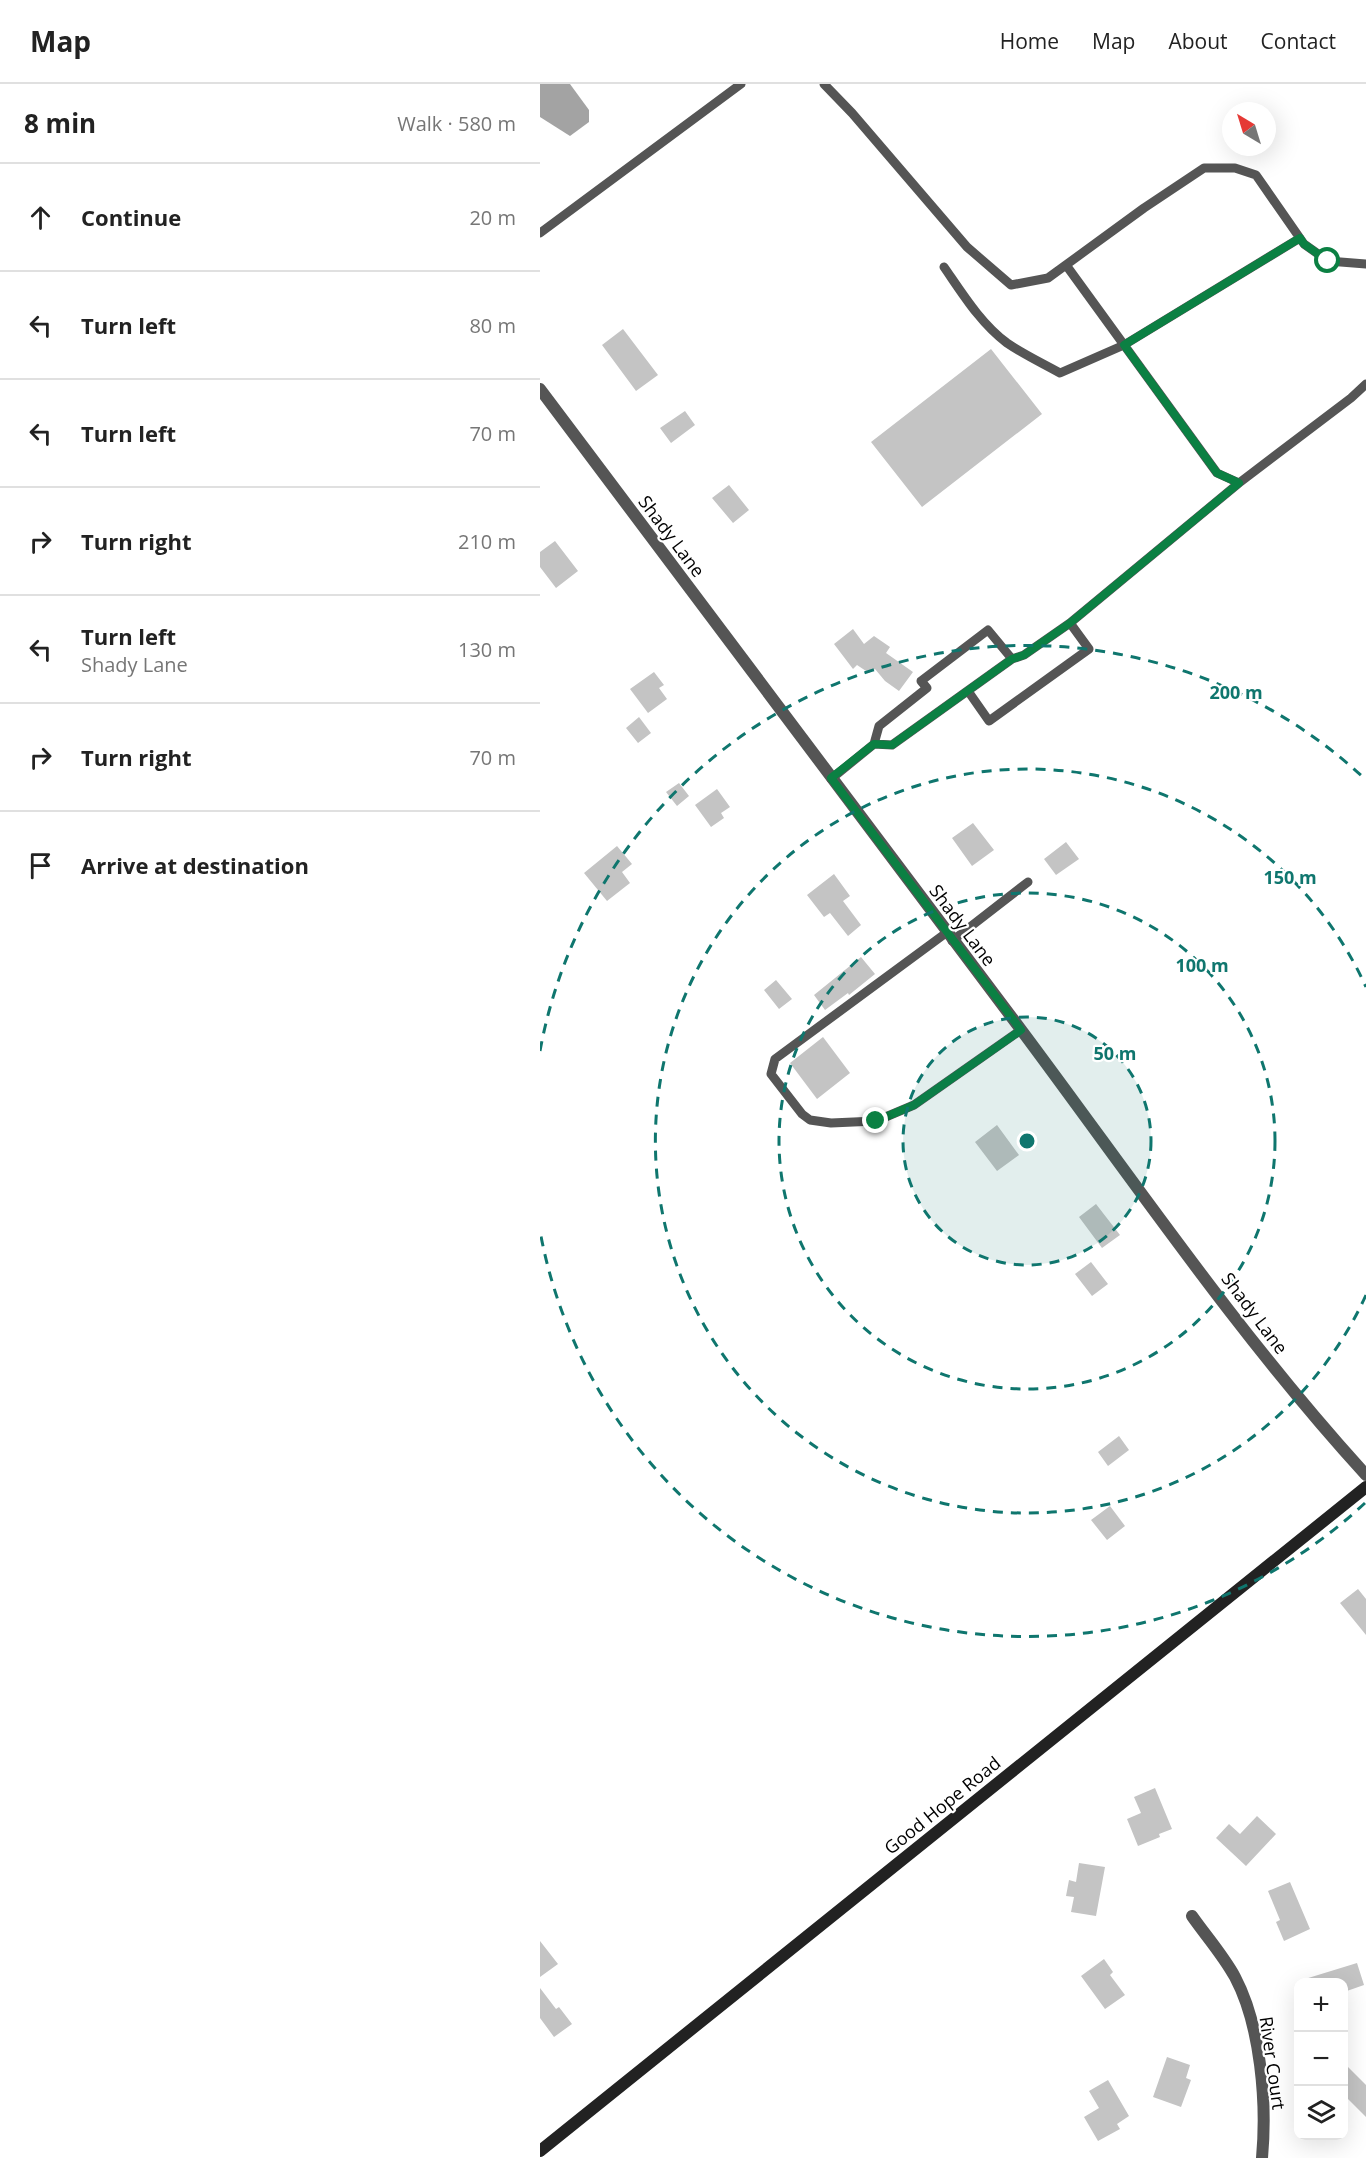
<!DOCTYPE html>
<html lang="en">
<head>
<meta charset="utf-8">
<style>
  body { margin:0; font-family:"Open Sans",sans-serif; background:#f6f6f6; color:#222 }
  .controls { position:absolute; right:18px; bottom:18px; display:grid; overflow:hidden; border-radius:12px; box-shadow:0 6px 24px #0002 }
  .controls button { width:54px; height:54px; display:grid; place-items:center; padding:0; border:0; border-bottom:2px solid #e0e0e0; background:#fff; color:#222; font:30px sans-serif }
  .compass { position:absolute; left:682px; top:18px; width:54px; height:54px; border-radius:50%; background:#fff; box-shadow:0 6px 24px #0002; rotate:322deg }
  .stop { position:absolute; width:18px; height:18px; margin:-14px; border:4px solid #0b8043; border-radius:50%; background:#fff }
  .stop.end { background:#0b8043; border-color:#fff; box-shadow:0 2px 6px #0008 }
  .list { margin:0; padding:0; list-style:none }
  h2 { display:flex; justify-content:space-between; align-items:center; height:78px; margin:0; padding:0 24px; font-size:26px }
  h2 small { font-size:20px; font-weight:400; color:#767676 }
  .list li { display:grid; grid-template-columns:39px 1fr auto; gap:18px; align-items:center; box-sizing:border-box; height:108px; padding:0 24px; border-top:2px solid #e0e0e0 }
  .list b { display:block; font-size:22px; white-space:nowrap }
  .list p { margin:0; font-size:20px; white-space:nowrap; color:#767676 }
  .list em { font-size:20px; font-style:normal; color:#767676 }
  .icon { flex:none; width:33px; height:33px; fill:none; stroke:currentColor; stroke-width:2; stroke-linecap:round; stroke-linejoin:round }
  .map { position:relative; flex:none; width:826px; height:2074px; overflow:hidden }
  header { display:flex; align-items:center; gap:36px; box-sizing:border-box; height:84px; padding:0 30px; background:#fff; border-bottom:2px solid #e0e0e0 }
  header strong { font-size:28px }
  nav { display:flex; gap:33px; margin-inline-start:auto; font-size:21px }
  main { display:flex }
  aside { flex:1; background:#fff }
  .map>svg:first-child { display:block }
  .water { fill:#a3a3a3 }
  .building { fill:#c4c4c4 }
  .lines { fill:none; stroke-linecap:round; stroke-linejoin:round }
  .lane { stroke:#555; stroke-width:9 }
  .street { stroke:#555; stroke-width:12 }
  .secondary { stroke:#222; stroke-width:12 }
  .route { stroke:#0b8043; stroke-width:8 }
  .ring { fill:none; stroke:#0f766e; stroke-width:3; stroke-dasharray:10 8 }
  .labels { text-anchor:middle; dominant-baseline:central; stroke-width:4.5; stroke-linejoin:round; paint-order:stroke }
  .street-label { font-size:18px; fill:#000; stroke:#fff }
  .centre { fill:#0f766e; stroke:#fff; stroke-width:3 }
  .ring-label { font-size:18px; text-anchor:middle; font-weight:bold; fill:#0f766e; stroke:#fff; stroke-width:4.5; stroke-linejoin:round; paint-order:stroke }
</style>
</head>
<body>
<header>
<strong>Map</strong>
<nav><a>Home</a><a>Map</a><a>About</a><a>Contact</a></nav>
</header>
<main>
<aside>
<h2>8 min<small>Walk · 580 m</small></h2>
<ul class="list">
<li><svg class="icon" aria-label="ahead" viewBox="0 0 24 24"><path d="M12 20V5M6 11l6-6 6 6"/></svg><div><b>Continue</b></div><em>20 m</em></li>
<li><svg class="icon" aria-label="left" viewBox="0 0 24 24"><path d="M17 20v-9H6M10 6l-5 5 5 5"/></svg><div><b>Turn left</b></div><em>80 m</em></li>
<li><svg class="icon" aria-label="left" viewBox="0 0 24 24"><path d="M17 20v-9H6M10 6l-5 5 5 5"/></svg><div><b>Turn left</b></div><em>70 m</em></li>
<li><svg class="icon" aria-label="right" viewBox="0 0 24 24"><path d="M7 20v-9h11M14 6l5 5-5 5"/></svg><div><b>Turn right</b></div><em>210 m</em></li>
<li><svg class="icon" aria-label="left" viewBox="0 0 24 24"><path d="M17 20v-9H6M10 6l-5 5 5 5"/></svg><div><b>Turn left</b><p>Shady Lane</p></div><em>130 m</em></li>
<li><svg class="icon" aria-label="right" viewBox="0 0 24 24"><path d="M7 20v-9h11M14 6l5 5-5 5"/></svg><div><b>Turn right</b></div><em>70 m</em></li>
<li><svg class="icon" aria-label="arrive" viewBox="0 0 24 24"><path d="M6 21V4h12l-3 4 3 4H6"/></svg><div><b>Arrive at destination</b></div></li>
</ul>
</aside>
<div class="map">
<svg width="826" height="2074" viewBox="0 0 826 2074">
  <rect width="100%" height="100%" fill="#fff"/>
  <path class="water" d="M0 0H30L49 26V38L30 52 0 33Z"/>
  <path class="building" d="M83 245 118 291 96 307 62 261Z
    M451 265 502 330 382 423 331 358Z
    M145 327 155 341 131 359 120 344Z
    M189 401 209 426 193 439 172 414Z
    M15 457 38 487 16 504 0 483V468Z
    M313 545 324 560 334 552 350 563 346 569 373 588 359 607 345 597 335 585 329 589 317 581 313 585 294 560Z
    M114 588 124 601 119 604 127 615 108 629 90 605Z
    M99 633 111 649 98 659 86 644Z
    M139 699 149 712 137 722 126 708Z
    M177 705 190 723 181 729 184 734 171 743 155 721Z
    M433 739 454 766 432 782 412 754Z
    M526 758 539 775 516 791 504 775Z
    M77 762 92 780 82 788 90 799 67 817 44 789Z
    M294 790 310 812 303 817 321 841 308 852 290 829 284 833 267 811Z
    M321 873 335 890 309 911 308 909 285 926 274 911Z
    M236 896 252 915 239 925 224 906Z
    M283 953 310 989 277 1015 250 979Z
    M457 1041 479 1071 457 1087 435 1058Z
    M556 1120 580 1151 562 1164 539 1133Z
    M551 1178 568 1200 552 1212 535 1190Z
    M579 1352 589 1366 568 1382 558 1368Z
    M570 1422 585 1442 567 1456 551 1436Z
    M818 1505 826 1515V1551L800 1519Z
    M615 1704 632 1745 619 1750 620 1753 598 1762 587 1735 601 1729 594 1713Z
    M717 1732 736 1750 706 1782 676 1754 689 1740 700 1750Z
    M539 1779 565 1783 556 1832 531 1828 534 1813 526 1812 529 1796 536 1798Z
    M750 1798 770 1845 744 1857 736 1838 740 1836 728 1807Z
    M0 1857 18 1880 0 1893Z
    M564 1875 573 1888 570 1891 585 1911 565 1925 541 1892Z
    M817 1879 824 1901 804 1908V1899H765V1895Z
    M0 1904 16 1925 19 1923 32 1940 14 1953 0 1934Z
    M627 1973 650 1981 646 1994 651 1996 641 2023 613 2013Z
    M804 1979 826 2001V2033L804 2011Z
    M568 1996 589 2032 577 2040 580 2045 558 2057 544 2033 559 2024 549 2007Z"/>
  <g class="lines">
    <path class="lane" d="M284 0 312 29 427 163 471 201 508 194 604 124 664 84H695L716 91 764 160 788 177 826 180
      M0 149 201 0
      M526 181 677 389 699 399 811 314 826 300
      M404 183C422 209 441 240 467 259 483 270 502 279 520 289L584 261 760 154
      M530 539 699 399
      M428 607 449 637 549 565 530 539 484 571 472 575
      M291 695 334 660 339 642 387 604 381 597 448 546 472 575 352 661 334 660
      M406 849 235 975 231 990 262 1030 270 1036 291 1039 336 1037 374 1021 481 946
      M412 857 488 798"/>
    <path class="street" d="M0 305C159 520 321 733 482 947 594 1097 700 1253 826 1391
      M652 1832C666 1852 683 1871 695 1893 721 1942 727 2019 722 2074"/>
    <path class="secondary" d="M0 2067 826 1403"/>
  </g>
  <g class="lines">
    <path class="route" d="M336 1037 374 1021 481 946 291 694 334 660 352 661 472 575 484 571 530 539 699 399 677 389 584 261 760 154 764 160 788 177"/>
  </g>
  <circle cx="487" cy="1057" r="124" fill="#0f766e" fill-opacity=".12"/>
  <g class="ring">
    <circle cx="487" cy="1057" r="124"/>
    <circle cx="487" cy="1057" r="248"/>
    <path d="M826 1211A372 372 0 1 1 826 903"/>
    <path d="M825 1419A495 495 0 0 1 0 1147M0 967A495 495 0 0 1 825 695"/>
  </g>
  <g class="labels">
    <g class="street-label">
      <text transform="translate(132 452) rotate(53)">Shady Lane</text>
      <text transform="translate(423 841) rotate(53)">Shady Lane</text>
      <text transform="translate(715 1229) rotate(53)">Shady Lane</text>
      <text transform="translate(402 1721) rotate(-39)">Good Hope Road</text>
      <text transform="translate(733 1979) rotate(82)">River Court</text>
    </g>
  </g>
  <circle cx="487" cy="1057" r="9" class="centre"/>
  <g class="ring-label">
    <text x="696" y="615">200 m</text>
    <text x="750" y="800">150 m</text>
    <text x="662" y="888">100 m</text>
    <text x="575" y="976">50 m</text>
  </g>
</svg>
<div class="controls">
<button>+</button>
<button>−</button>
<button><svg class="icon" aria-label="layers" viewBox="0 0 24 24"><path d="M12 4l9 5-9 5-9-5zM3 14l9 5 9-5"/></svg></button>
</div>
<svg class="compass" viewBox="-18 -18 36 36"><path d="M0-13l5 13h-10z" fill="#e53935"/><path d="M0 13l5-13h-10z" fill="#767676"/></svg>
<div class="stop" style="left:788px;top:177px"></div>
<div class="stop end" style="left:336px;top:1037px"></div>
</div>
</main>
</body>
</html>
